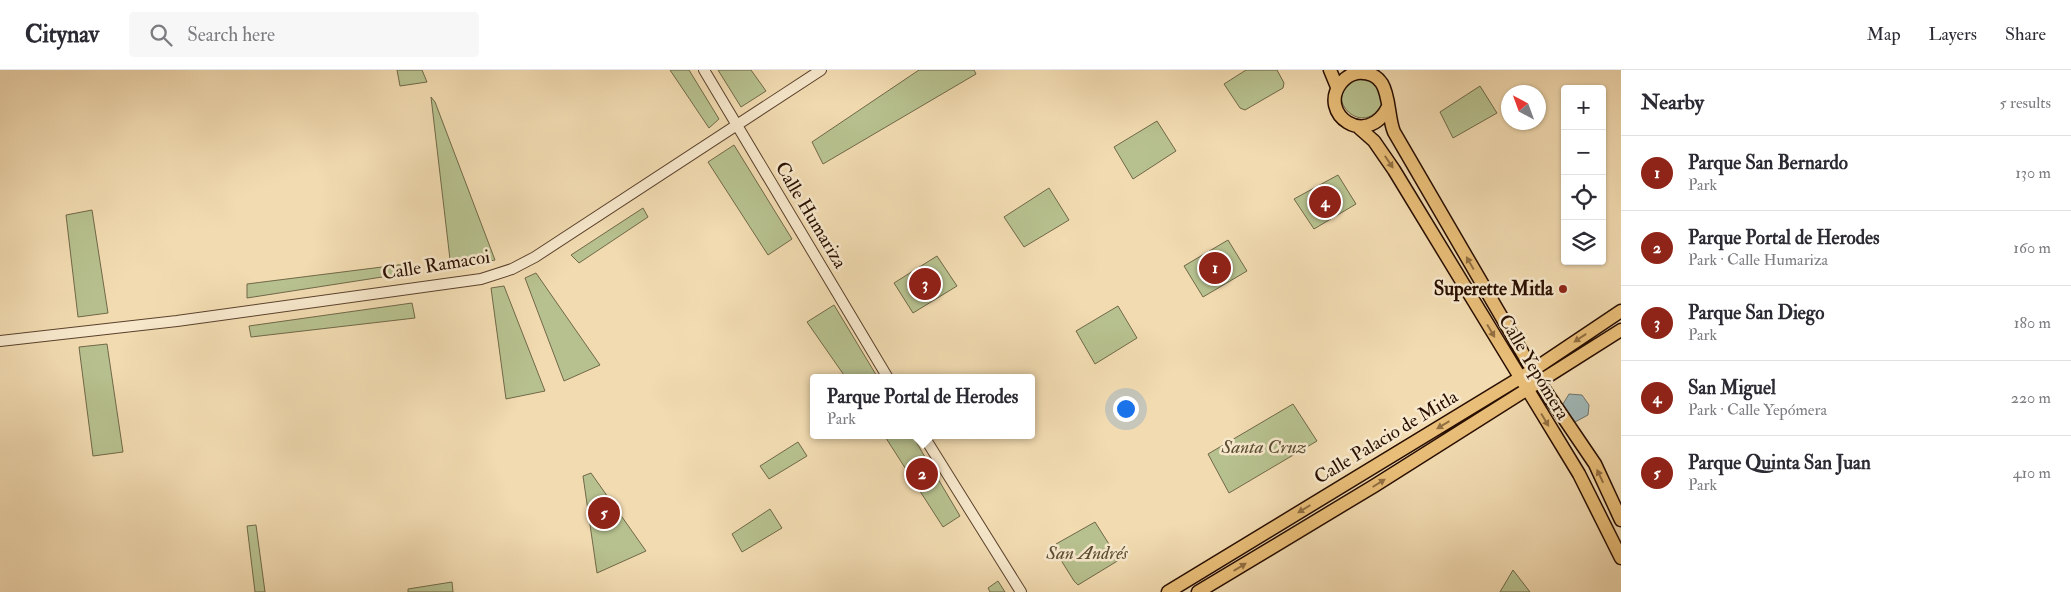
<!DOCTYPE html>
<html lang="en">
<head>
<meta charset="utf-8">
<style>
  body { margin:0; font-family:"IM FELL Double Pica",serif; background:#f7f7f7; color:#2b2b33 }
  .controls { position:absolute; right:15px; top:15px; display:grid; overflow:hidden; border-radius:5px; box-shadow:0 1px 4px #0004 }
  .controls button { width:45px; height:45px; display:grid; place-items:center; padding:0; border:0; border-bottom:1px solid #e1e1e2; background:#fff; color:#2b2b33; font:25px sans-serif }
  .compass { position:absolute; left:1501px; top:15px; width:45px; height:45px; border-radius:50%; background:#fff; box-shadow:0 1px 4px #0004; rotate:319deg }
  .you { position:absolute; left:1125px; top:338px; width:18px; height:18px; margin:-12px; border:4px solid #fff; border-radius:50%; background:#1a73e8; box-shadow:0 0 0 8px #1a73e833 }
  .badge { display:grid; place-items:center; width:32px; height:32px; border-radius:50%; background:#8f2418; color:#fff; font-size:16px; font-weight:700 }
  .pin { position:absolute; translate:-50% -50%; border:2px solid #fff; box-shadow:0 1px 5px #0006 }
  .popup { position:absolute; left:810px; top:304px; width:225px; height:65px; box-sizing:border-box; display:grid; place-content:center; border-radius:5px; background:#fff; filter:drop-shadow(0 1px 4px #0005); font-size:16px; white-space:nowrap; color:#7c7c81 }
  .popup b { font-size:19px; color:#2b2b33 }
  .popup::after { content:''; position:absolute; left:50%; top:100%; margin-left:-10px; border:10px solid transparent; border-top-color:#fff }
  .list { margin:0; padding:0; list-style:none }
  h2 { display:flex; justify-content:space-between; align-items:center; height:65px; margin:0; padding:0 20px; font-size:21px }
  h2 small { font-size:16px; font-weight:400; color:#7c7c81 }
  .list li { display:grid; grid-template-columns:32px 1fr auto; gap:15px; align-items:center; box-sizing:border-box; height:75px; padding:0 20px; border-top:1px solid #e1e1e2 }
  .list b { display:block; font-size:19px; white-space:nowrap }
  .list p { margin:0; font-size:16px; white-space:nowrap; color:#7c7c81 }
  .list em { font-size:16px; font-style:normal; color:#7c7c81 }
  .icon { flex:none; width:28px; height:28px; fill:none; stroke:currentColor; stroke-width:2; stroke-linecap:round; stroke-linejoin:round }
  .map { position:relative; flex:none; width:1621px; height:522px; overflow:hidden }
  header { display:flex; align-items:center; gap:30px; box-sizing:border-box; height:70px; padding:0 25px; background:#fff; border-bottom:1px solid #e1e1e2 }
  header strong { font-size:24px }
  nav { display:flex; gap:28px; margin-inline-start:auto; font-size:18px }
  .search { width:350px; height:45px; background:#f7f7f7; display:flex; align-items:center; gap:12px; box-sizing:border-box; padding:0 18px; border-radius:5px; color:#7c7c81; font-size:19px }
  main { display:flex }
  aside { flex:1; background:#fff }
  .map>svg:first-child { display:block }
  .green { fill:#b7c18f; stroke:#706848 }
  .water { fill:#a0b8b8; stroke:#70746e }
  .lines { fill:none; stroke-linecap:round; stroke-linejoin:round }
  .minor-casing { stroke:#5a412c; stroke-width:12 }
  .major-casing { stroke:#280e00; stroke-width:15 }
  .minor { stroke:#f7e8cc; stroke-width:10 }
  .major { stroke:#e9be78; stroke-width:12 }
  .oneway { fill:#926f42 }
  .poi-dot { fill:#8f2418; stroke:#f7e8cc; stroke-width:2 }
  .labels { text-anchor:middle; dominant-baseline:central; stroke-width:5; stroke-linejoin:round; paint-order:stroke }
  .street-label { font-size:19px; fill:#280e00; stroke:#f7e8cc }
  .poi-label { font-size:19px; font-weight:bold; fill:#280e00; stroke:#f7e8cc; text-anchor:end }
  .park-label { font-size:19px; font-style:italic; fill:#5a4d32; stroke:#f7e8cc }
</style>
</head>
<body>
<header>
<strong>Citynav</strong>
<div class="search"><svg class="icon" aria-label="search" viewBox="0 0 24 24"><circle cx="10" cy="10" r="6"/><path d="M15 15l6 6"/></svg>Search here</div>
<nav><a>Map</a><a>Layers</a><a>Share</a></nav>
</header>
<main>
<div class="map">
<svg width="1621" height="522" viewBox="0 0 1621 522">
  <rect width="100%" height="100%" fill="#f2dbb1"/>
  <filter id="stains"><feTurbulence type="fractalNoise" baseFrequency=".004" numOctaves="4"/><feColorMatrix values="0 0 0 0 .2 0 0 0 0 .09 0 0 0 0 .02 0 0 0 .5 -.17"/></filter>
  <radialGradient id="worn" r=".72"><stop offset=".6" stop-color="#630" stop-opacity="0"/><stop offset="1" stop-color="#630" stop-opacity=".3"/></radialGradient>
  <path class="green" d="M397 0H422L427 12 400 16Z
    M670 0H689L719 49 709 58Z
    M718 0H751L766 21 741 37Z
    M919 0H974L976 4 823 94 812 72Z
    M1246 0H1277L1284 13 1283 18 1245 40 1240 38 1224 14Z
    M1360 7 1378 14 1382 33C1365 69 1324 31 1349 12 1352 10 1357 8 1360 7Z
    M1480 16 1497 43 1453 68 1440 42Z
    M431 27 435 32 495 190 451 198Z
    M1157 51 1176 81 1133 109 1114 77Z
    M734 75 792 169 768 185 708 92Z
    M1338 105 1356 134 1314 159 1294 129Z
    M1049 118 1069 150 1024 177 1004 147Z
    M643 138 648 147 579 193 571 185Z
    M92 140 108 243 78 247 66 145Z
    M1228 170 1247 201 1203 227 1184 196Z
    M937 186 957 216 913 243 894 213Z
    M406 194 408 203 247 228V214Z
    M536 203 600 295 564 311 525 208Z
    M504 216 545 321 506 329 491 218Z
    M412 233 415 248 251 267 249 256Z
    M834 235 878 308H846L807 252Z
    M1118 236 1137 268 1095 294 1076 261Z
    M107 274 123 382 93 386 79 277Z
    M1293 334 1317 371 1229 423 1208 384Z
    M884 365H912L960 446 943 457Z
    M798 372 807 386 769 409 760 396Z
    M591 403 646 481 597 503 583 406Z
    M770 439 782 458 742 482 732 464Z
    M1095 452 1119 490 1078 515 1074 511 1054 479 1056 474Z
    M256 455 265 522H255L247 456Z
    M1513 500 1530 522H1500Z
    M998 511 1005 522H990L988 518Z
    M452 512 453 522H408V519Z"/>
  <path class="water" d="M1569 324 1582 325 1589 335 1588 345 1575 352 1563 334Z"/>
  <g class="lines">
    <g class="minor-casing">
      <path id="minor" d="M704 0 888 308
        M0 271 177 251 481 209 512 199 535 187 821 0
        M923 365 1021 522"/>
    </g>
    <g class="major-casing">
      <path id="major" d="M1330 0 1337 17
        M1388 37C1367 79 1317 44 1341 13 1345 8 1351 4 1357 3 1394 0 1385 41 1394 62L1540 313 1595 394 1621 450
        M1357 56 1374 71 1394 100 1579 404 1621 488
        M1168 522 1533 300 1621 241
        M1198 522 1374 416 1621 260"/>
    </g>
    <use href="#minor" class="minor"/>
    <use href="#major" class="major"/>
  </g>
  <defs><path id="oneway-solid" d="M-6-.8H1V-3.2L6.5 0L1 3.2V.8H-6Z" transform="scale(1.25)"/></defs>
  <g class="oneway">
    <use href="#oneway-solid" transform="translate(1389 92) rotate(56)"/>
    <use href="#oneway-solid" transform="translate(1470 193) rotate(-120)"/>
    <use href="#oneway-solid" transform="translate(1491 261) rotate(59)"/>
    <use href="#oneway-solid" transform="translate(1580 268) rotate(146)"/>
    <use href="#oneway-solid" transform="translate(1545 350) rotate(59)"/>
    <use href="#oneway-solid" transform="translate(1443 355) rotate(149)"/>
    <use href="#oneway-solid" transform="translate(1600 406) rotate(-115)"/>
    <use href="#oneway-solid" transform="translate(1379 413) rotate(-32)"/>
    <use href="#oneway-solid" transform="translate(1304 439) rotate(149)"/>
    <use href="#oneway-solid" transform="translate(1240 497) rotate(-31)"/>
  </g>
  <circle class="poi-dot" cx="1563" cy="219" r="5"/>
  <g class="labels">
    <g class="street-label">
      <text transform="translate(811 145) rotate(59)">Calle Humariza</text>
      <text transform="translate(436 195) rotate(-9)">Calle Ramacoi</text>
      <text transform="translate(1534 297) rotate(59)">Calle Yepómera</text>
      <text transform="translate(1386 367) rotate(-31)">Calle Palacio de Mitla</text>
    </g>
    <g class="poi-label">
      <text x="1553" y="219">Superette Mitla</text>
    </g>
    <g class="park-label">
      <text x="1264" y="377">Santa Cruz</text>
      <text x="1087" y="483">San Andrés</text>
    </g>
  </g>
  <rect width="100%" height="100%" filter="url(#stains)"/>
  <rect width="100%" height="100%" fill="url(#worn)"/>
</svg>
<div class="controls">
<button>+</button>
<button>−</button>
<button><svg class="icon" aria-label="locate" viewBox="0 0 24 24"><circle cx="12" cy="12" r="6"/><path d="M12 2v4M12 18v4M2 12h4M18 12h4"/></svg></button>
<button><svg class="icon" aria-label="layers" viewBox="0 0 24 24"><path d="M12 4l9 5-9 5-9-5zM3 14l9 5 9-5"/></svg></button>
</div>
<svg class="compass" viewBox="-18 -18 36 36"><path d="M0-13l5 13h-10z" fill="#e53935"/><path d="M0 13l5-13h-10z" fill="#7c7c81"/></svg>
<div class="you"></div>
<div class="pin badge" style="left:1215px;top:198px">1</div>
<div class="pin badge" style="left:922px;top:404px">2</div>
<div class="popup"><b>Parque Portal de Herodes</b>Park</div>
<div class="pin badge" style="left:925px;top:214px">3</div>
<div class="pin badge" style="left:1325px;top:132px">4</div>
<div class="pin badge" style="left:604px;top:443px">5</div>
</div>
<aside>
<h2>Nearby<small>5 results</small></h2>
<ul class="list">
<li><span class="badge">1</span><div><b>Parque San Bernardo</b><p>Park</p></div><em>130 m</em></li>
<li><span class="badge">2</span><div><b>Parque Portal de Herodes</b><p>Park · Calle Humariza</p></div><em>160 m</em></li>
<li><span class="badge">3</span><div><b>Parque San Diego</b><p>Park</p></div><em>180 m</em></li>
<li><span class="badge">4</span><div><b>San Miguel</b><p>Park · Calle Yepómera</p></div><em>220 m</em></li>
<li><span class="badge">5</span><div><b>Parque Quinta San Juan</b><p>Park</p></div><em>410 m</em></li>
</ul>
</aside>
</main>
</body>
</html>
